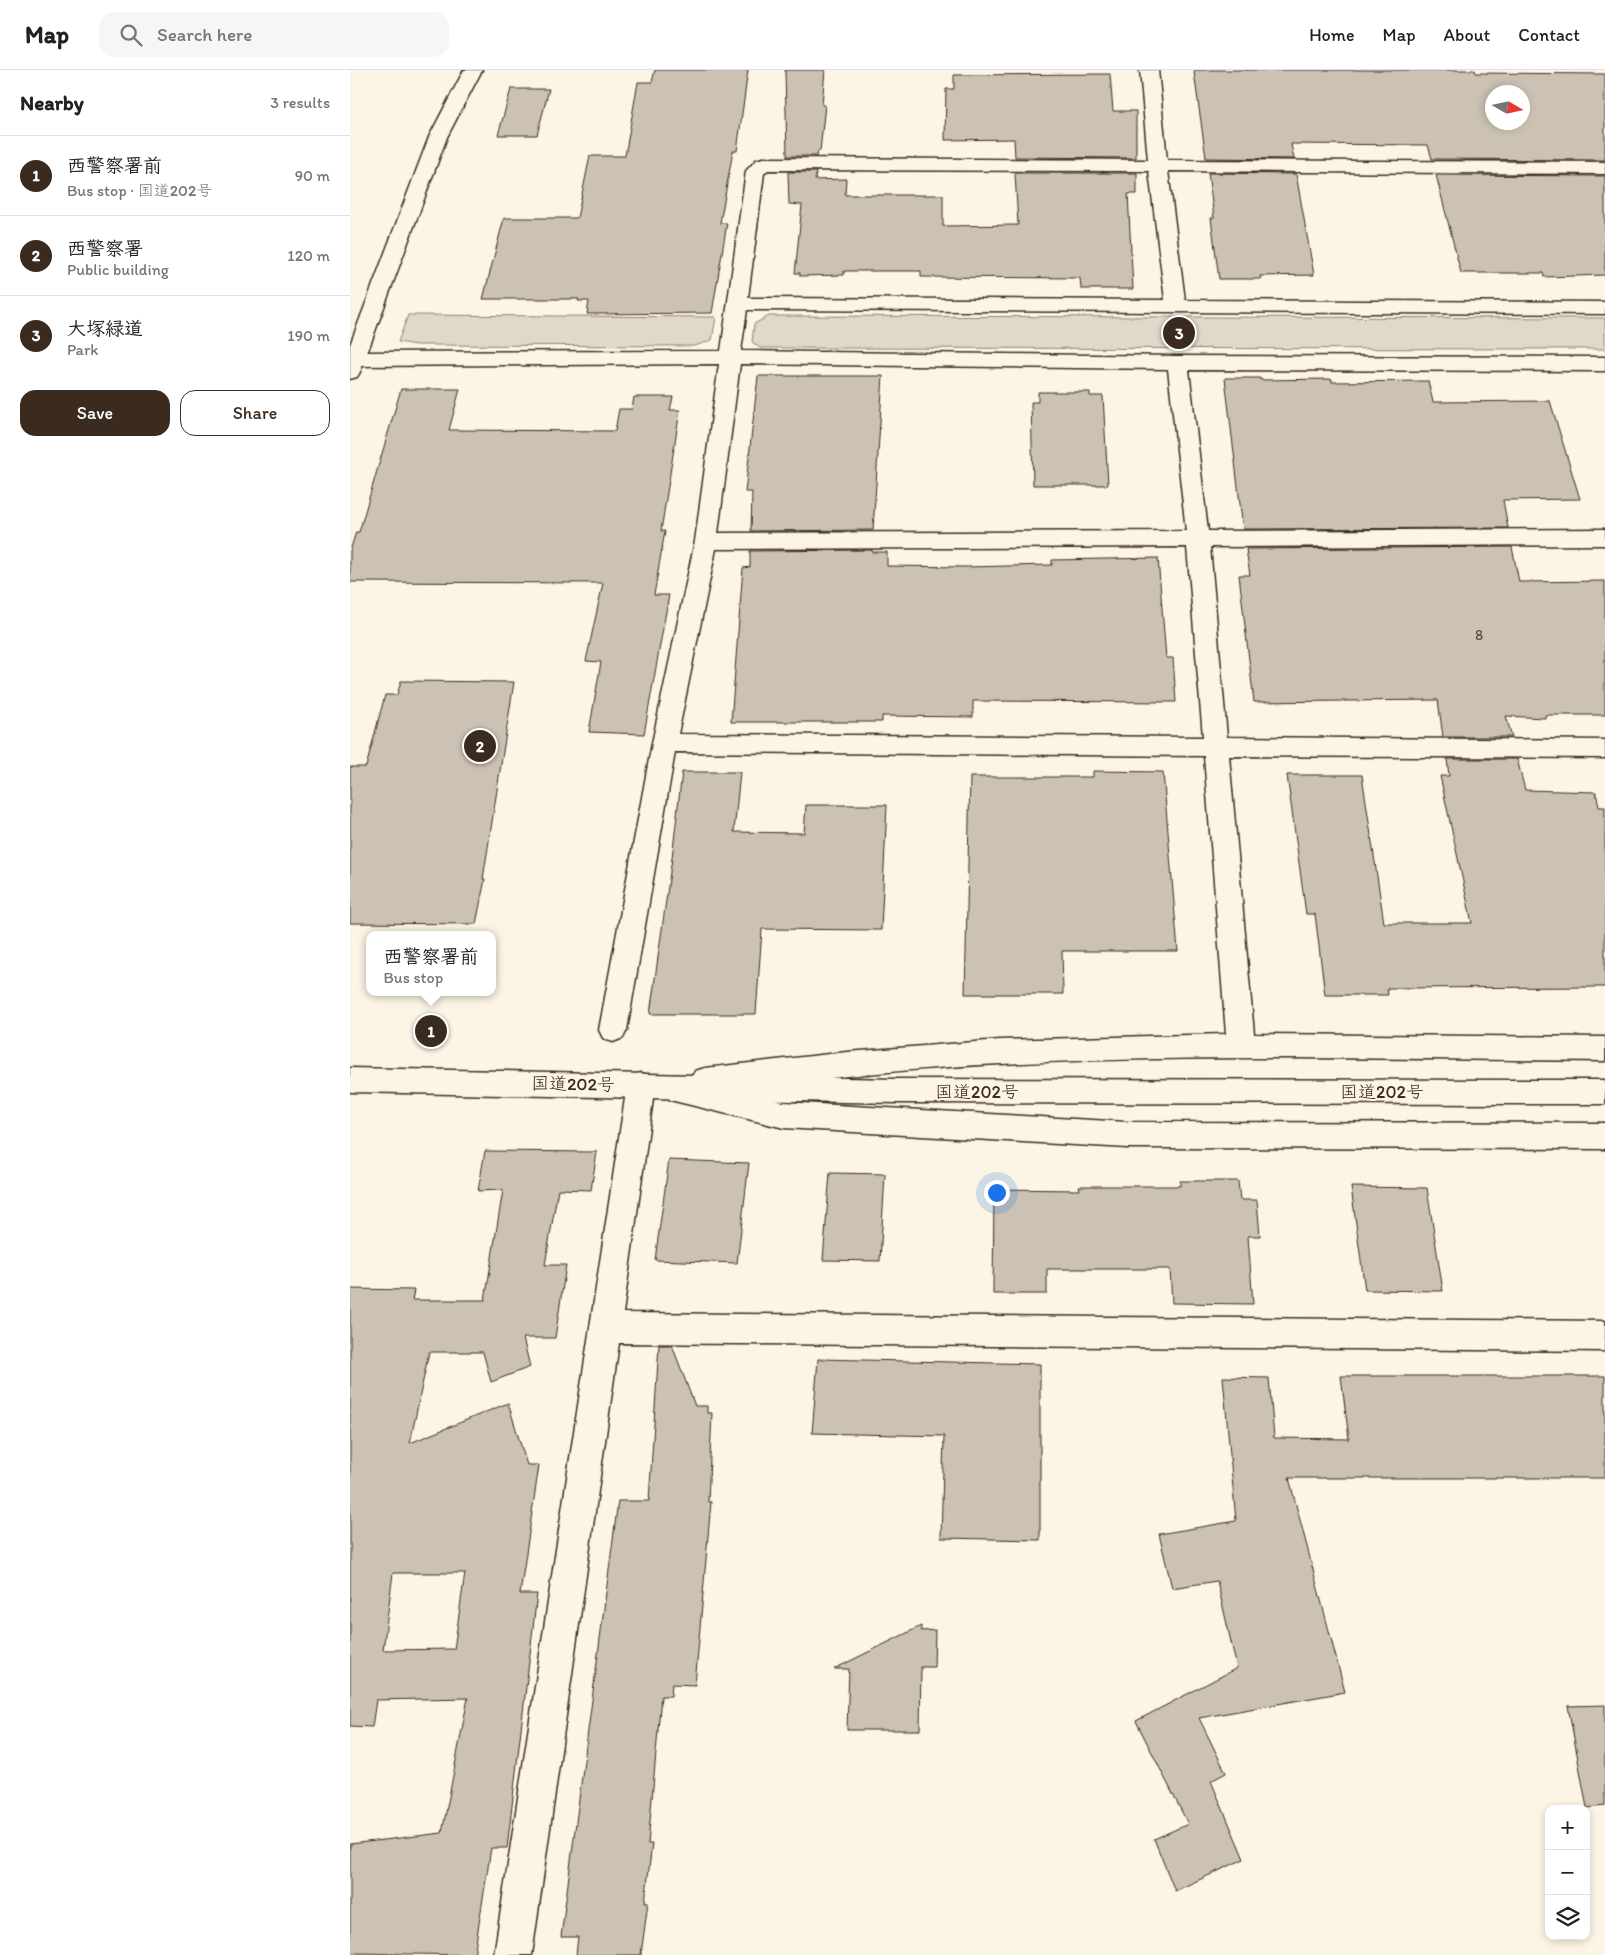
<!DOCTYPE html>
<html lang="en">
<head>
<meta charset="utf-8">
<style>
  body { margin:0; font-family:Itim,"Klee One",sans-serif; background:#f6f6f6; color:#202124 }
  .controls { position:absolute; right:15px; bottom:15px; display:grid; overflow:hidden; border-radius:10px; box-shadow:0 2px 8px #0003 }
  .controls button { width:45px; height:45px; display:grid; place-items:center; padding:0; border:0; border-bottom:1px solid #e0e0e0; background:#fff; color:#202124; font:25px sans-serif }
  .compass { position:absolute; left:1135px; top:15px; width:45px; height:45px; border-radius:50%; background:#fff; box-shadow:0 2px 8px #0003; rotate:99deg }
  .you { position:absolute; left:646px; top:1122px; width:18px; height:18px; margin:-12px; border:4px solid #fff; border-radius:50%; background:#1a73e8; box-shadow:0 0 0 8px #1a73e833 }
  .badge { display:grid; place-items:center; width:32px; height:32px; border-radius:50%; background:#3b2a1e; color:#fff; font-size:16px; font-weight:700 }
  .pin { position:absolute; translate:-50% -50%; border:2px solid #fff; box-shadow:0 1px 5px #0006 }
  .popup { position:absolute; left:16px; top:861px; width:130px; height:65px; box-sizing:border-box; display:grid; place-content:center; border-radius:10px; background:#fff; filter:drop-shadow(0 1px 4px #0005); font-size:16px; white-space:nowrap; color:#757577 }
  .popup b { font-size:19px; color:#202124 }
  .popup::after { content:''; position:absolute; left:50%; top:100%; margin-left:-10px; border:10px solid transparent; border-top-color:#fff }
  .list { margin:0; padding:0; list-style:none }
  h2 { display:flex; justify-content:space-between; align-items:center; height:65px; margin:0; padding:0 20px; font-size:21px }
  h2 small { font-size:16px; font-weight:400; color:#757577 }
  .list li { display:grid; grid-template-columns:32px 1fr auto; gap:15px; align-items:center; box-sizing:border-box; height:80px; padding:0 20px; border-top:1px solid #e0e0e0 }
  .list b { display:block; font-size:19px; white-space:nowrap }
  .list p { margin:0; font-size:16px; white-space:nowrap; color:#757577 }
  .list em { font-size:16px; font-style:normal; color:#757577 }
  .actions { display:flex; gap:10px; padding:15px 20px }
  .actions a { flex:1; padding:11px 0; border:1px solid #3b2a1e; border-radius:15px; text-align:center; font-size:18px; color:#3b2a1e }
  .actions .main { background:#3b2a1e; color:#fff }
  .icon { flex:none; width:28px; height:28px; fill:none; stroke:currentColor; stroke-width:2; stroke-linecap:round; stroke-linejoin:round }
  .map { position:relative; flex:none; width:1255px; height:1885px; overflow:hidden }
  header { display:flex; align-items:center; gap:30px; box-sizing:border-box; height:70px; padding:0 25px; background:#fff; border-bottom:1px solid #e0e0e0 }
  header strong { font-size:24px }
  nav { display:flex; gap:28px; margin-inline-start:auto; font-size:18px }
  .search { width:350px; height:45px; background:#f6f6f6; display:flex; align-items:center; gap:12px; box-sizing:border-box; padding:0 18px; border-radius:15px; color:#757577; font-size:19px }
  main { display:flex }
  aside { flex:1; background:#fff }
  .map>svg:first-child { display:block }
  .green { fill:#e0d8c8; stroke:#8e8173 }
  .building { fill:#ccc2b3; stroke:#3b2a1e; fill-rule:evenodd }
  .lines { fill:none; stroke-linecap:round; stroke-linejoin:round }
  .street-casing { stroke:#3b2a1e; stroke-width:3 }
  .secondary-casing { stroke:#3b2a1e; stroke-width:3 }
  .highway-casing { stroke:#3b2a1e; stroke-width:3 }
  .street { fill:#fcf5e5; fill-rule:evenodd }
  .secondary { fill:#fcf5e5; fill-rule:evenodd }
  .highway { fill:#fcf5e5; fill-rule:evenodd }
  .labels { text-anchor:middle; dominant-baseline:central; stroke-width:4; stroke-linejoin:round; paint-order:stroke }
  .number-label { font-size:15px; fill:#5f5043 }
  .street-label { font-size:18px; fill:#3b2a1e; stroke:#fcf5e5 }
</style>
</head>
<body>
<header>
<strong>Map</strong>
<div class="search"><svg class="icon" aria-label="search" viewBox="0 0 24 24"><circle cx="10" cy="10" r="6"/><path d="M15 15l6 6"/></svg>Search here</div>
<nav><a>Home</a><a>Map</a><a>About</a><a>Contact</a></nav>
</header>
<main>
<aside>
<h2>Nearby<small>3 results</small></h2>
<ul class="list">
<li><span class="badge">1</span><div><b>西警察署前</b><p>Bus stop · 国道202号</p></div><em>90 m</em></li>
<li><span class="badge">2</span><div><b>西警察署</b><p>Public building</p></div><em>120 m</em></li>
<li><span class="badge">3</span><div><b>大塚緑道</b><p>Park</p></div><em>190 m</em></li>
</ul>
<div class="actions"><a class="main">Save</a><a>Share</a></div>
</aside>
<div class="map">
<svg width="1255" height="1885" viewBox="0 0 1255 1885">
  <rect width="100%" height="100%" fill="#fcf5e5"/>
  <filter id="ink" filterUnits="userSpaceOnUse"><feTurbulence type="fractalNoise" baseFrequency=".02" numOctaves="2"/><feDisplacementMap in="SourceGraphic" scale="10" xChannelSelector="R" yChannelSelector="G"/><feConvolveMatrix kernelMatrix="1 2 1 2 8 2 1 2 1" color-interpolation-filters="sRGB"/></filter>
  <g filter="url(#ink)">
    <path class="green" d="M58 245 366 247 362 270 345 276 66 275 48 272Z
      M419 246 1255 248V279L410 278 402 272 404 254Z"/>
    <path class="building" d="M305 0H398L387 81H383L370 153H377L362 243 237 244 239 231H228L229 229H133L154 148H227L240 86H275L288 12H302Z
      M435 0H475L472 35H475L470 81H468L467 86H437Z
      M845 0H1125L1126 3 1255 4V90L1082 89 1078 75 941 74 944 89 856 88 844 2ZM1142 22H1172V52H1142Z
      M760 4 763 41H786V88L665 87 664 69 595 70 596 19H604V5Z
      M161 19H199L187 65H148Z
      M438 102H466L465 110 496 109 495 125H593V156L668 155 665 103H787V124H778L783 219H731L730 208 571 207V201H494V205L450 206V203H445L452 135 439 134Z
      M858 103 946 104 964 205 910 206 911 209H869L861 148H864Z
      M1086 105 1255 106V205L1194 207 1193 203H1111Z
      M408 306H533L523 460 401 461 402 422H395Z
      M875 308H910V310L982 309V312L1078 311 1083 332 1200 331 1230 429 1153 430 1158 458 893 459Z
      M51 319H110L99 360 265 361 269 339H282L284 327H323L320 340H330L311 461H315L304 525H319L294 664 239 662 251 592 236 591 253 513 0 512V481L6 462H9Z
      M688 322H740V326H753L758 415H683L681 332H688Z
      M1162 477 1169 512 1255 511V645H1195V648L1156 646 1162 667H1093L1088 630 904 632 889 505H900L896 479Z
      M522 480V482H537V496L616 497 702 495V490L808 488 816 588H823L826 632 623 631V647L532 646V652H381L393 498 400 497V481Z
      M51 611 164 612 133 809H135L126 854 0 853V697H16L35 625H47Z
      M1097 689H1167L1175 720 1246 722 1249 737H1255V917L1037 918 1038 925H975L965 844H956L937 705H1012L1034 853H1122L1090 706H1099Z
      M743 701 813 702 828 881H712L713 924H615L620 707H743Z
      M332 702H390L384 762 454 763 456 735H537L531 860 412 859 406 944H300L322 788Z
      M135 1081 247 1082 241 1120 208 1119 195 1195H216L205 1268H173L180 1297 141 1312 133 1282H79L60 1373 158 1333 177 1395H189L170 1524H187L157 1778H141L124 1885 0 1883V1774L92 1763 118 1628 26 1630 22 1657 0 1656V1219L64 1220 62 1230H135L153 1120 128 1121ZM43 1503H115L104 1579 33 1580Z
      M319 1090 399 1093 387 1193 305 1190Z
      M480 1103 535 1104 530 1191 473 1190Z
      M830 1111H888L890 1130H907L910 1166H898L903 1234 822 1233 820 1199H697V1224H643L644 1119 730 1120 729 1116H830Z
      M1001 1117 1077 1118 1093 1221 1015 1220Z
      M309 1275H322L345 1336H357V1343H362L358 1432H361L345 1615 322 1614 321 1626H311L298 1774H302L295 1832H298L291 1885H226L228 1867H211L268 1431H299Z
      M468 1289 690 1294V1470L591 1468 594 1366 462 1363Z
      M991 1306H1255V1408H939L995 1622 849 1648 876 1703 861 1711 894 1789 825 1821 804 1769 838 1754 786 1651 887 1598 867 1511 822 1518 809 1464 886 1451 873 1307 919 1308 924 1368 999 1369Z
      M571 1556V1561L585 1560 584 1597H571L570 1660H497L499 1599H484Z
      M1255 1635V1736L1237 1738 1218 1636Z"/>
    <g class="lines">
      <g class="street-casing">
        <path id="street" d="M790 0H808L817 90 1255 92V104L818 101 835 230 1255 232V244L397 240 391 281 828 286 1255 287V301L839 300 858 461 1255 459V475L860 477 877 667 1255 670V688L879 686 904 964 1255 967V991C1054 989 852 984 651 994 560 998 469 1009 378 1020L434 1032 777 1052 1255 1053V1079L777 1078 434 1058 320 1030 316 1021 320 1012 330 1009 341 1011 345 1001 355 998 497 982 650 970 876 964 854 686 325 682 277 960 273 968 263 972 253 968 249 960 302 673 345 471 369 294 0 296V282L371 281 396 101 406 90 413 88 798 90ZM418 100 799 101 815 230 398 228 414 103ZM390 294 818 299 836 461 368 463ZM837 477 853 667 328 664 366 479Z
          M291 1003 301 1006 305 1015 273 1243 1255 1251V1281L269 1273 182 1885H144L277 1015 281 1006Z"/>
      </g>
      <g class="secondary-casing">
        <path id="secondary" d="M114 0H132L97 67 10 302 7 307 0 309V275L79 67Z"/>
      </g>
      <g class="highway-casing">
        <path id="highway" d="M0 998 546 1009 1255 1010V1034L546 1033 0 1022Z"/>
      </g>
      <use href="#street" class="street"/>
      <use href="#secondary" class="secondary"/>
      <use href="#highway" class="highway"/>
    </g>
  </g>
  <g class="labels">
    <g class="number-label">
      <text x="1129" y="565">8</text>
    </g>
    <g class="street-label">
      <text transform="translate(223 1014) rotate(1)">国道202号</text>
      <text x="627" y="1022">国道202号</text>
      <text x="1032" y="1022">国道202号</text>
    </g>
  </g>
</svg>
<div class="controls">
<button>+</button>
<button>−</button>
<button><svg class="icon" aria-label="layers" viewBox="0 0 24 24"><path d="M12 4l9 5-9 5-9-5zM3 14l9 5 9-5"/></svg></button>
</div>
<svg class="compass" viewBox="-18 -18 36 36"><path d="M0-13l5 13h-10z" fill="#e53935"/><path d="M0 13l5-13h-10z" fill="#757577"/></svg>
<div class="you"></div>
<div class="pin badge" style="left:81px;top:961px">1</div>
<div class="popup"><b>西警察署前</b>Bus stop</div>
<div class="pin badge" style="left:130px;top:676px">2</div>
<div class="pin badge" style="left:829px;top:263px">3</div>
</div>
</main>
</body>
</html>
